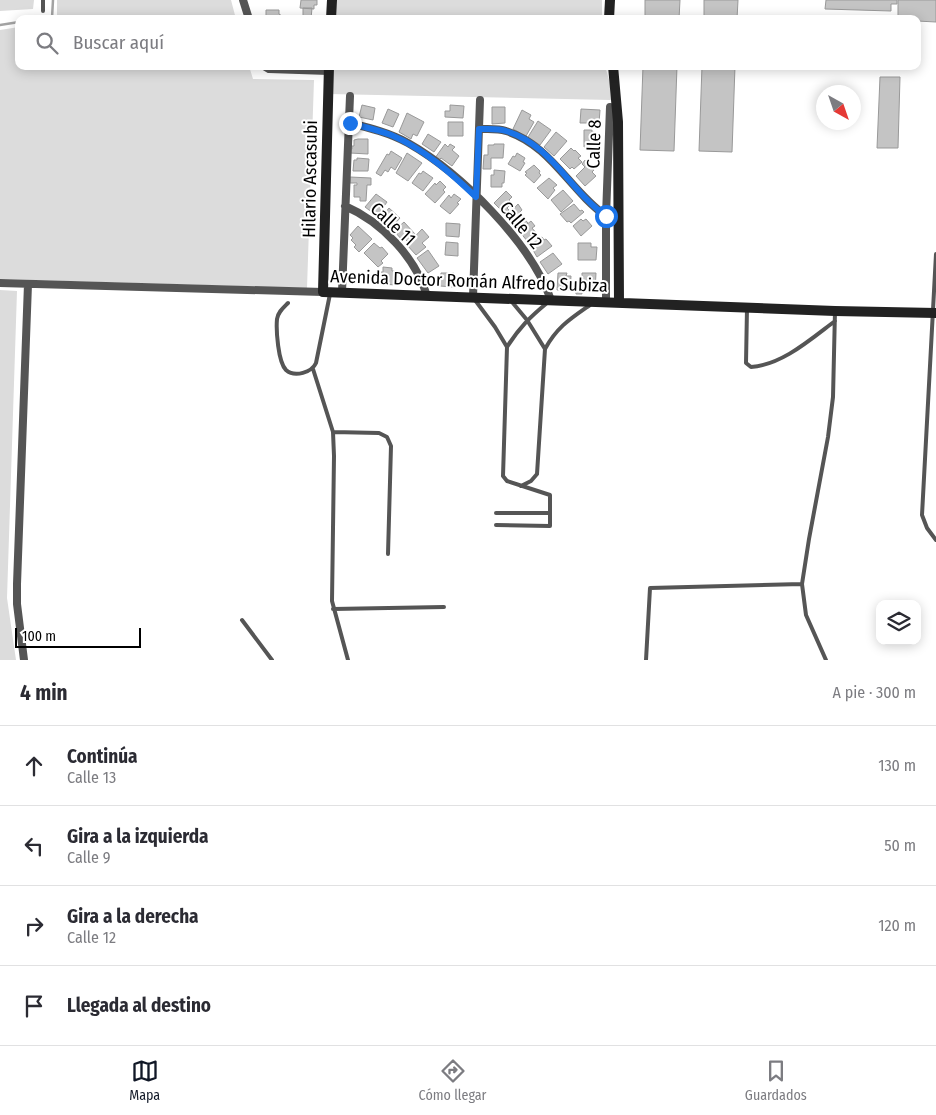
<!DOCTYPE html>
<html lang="es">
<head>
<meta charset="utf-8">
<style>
  body { margin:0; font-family:"Fira Sans Condensed",sans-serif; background:#f7f7f7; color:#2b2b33 }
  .controls { position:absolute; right:15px; bottom:15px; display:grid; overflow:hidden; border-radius:10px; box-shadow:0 2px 12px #0003 }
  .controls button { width:45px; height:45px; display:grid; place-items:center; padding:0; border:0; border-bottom:1px solid #e1e1e2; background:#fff; color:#2b2b33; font:25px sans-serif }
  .compass { position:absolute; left:816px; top:85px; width:45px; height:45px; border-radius:50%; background:#fff; box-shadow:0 2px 12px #0003; rotate:140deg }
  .scale { position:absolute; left:15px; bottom:12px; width:126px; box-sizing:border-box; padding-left:5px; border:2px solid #000; border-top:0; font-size:14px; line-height:18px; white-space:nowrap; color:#000; -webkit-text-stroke:4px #fff; paint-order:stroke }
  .stop { position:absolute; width:15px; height:15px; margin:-11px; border:4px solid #1a73e8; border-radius:50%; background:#fff }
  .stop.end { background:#1a73e8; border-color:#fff; box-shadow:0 1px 5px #0008 }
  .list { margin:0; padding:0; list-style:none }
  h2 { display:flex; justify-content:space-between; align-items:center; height:65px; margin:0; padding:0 20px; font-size:21px }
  h2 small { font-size:16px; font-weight:400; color:#7c7c81 }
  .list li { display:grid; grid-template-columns:32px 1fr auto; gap:15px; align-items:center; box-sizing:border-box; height:80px; padding:0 20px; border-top:1px solid #e1e1e2 }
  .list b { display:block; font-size:19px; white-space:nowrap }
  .list p { margin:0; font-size:16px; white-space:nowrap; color:#7c7c81 }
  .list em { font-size:16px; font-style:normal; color:#7c7c81 }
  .icon { flex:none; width:28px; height:28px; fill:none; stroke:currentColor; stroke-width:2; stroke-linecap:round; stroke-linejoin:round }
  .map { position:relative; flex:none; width:936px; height:660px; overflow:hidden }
  .search { position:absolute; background:#fff; box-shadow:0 2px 12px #0003; left:15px; right:15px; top:15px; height:55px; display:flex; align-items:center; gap:12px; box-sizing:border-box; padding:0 18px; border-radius:10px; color:#7c7c81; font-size:19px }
  .sheet { height:385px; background:#fff }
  nav { display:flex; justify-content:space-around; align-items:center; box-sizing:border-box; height:70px; border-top:1px solid #e1e1e2; background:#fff; font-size:14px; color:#7c7c81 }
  nav a { display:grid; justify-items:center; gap:2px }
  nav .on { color:#111827 }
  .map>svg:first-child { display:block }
  .green { fill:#dcdcdc }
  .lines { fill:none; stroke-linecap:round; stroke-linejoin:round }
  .stream { stroke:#a3a3a3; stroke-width:2.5 }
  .building { fill:#c4c4c4; stroke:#999 }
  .lane { stroke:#555; stroke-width:4 }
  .street { stroke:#555; stroke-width:8 }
  .secondary { stroke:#222; stroke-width:10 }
  .route { stroke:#1a73e8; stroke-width:6 }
  .labels { text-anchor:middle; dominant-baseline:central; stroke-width:4; stroke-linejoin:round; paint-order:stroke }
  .street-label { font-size:18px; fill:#000; stroke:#fff }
</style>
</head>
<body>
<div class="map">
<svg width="936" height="660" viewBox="0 0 936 660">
  <rect width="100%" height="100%" fill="#fff"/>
  <path class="green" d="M0 0H34L33 9 0 11Z
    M57 0H231L236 19H57Z
    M332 0H602V19H332Z
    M19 27V66H249L253 79 314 80 307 288 0 279V30Z
    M330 66H605L610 83 611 100 329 94Z
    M0 290 17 291 7 598 16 660H0Z"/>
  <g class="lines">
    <path class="stream" d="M49 19 52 18 53 0
      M0 25 19 22"/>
  </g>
  <path class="building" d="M301 0H317V5H314V9L300 8Z
    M645 0H680L679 19H645Z
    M704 0H738L737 19H704Z
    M826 0H897V4H891V11L825 9Z
    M898 0H936V22L917 21V19H898Z
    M303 8H312L311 19H303Z
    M266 10H279V14L282 16V19H266Z
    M643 66H677L674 151 640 150Z
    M702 66H735L732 152 699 151Z
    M880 77H900L898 148H877Z
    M362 105 375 108 373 120 359 117Z
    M450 105 464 106 463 118 445 117V111H450Z
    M492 107H505V123L492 124Z
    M388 109 399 114 393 127 382 123Z
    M581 109 600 110 599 123H580Z
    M522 110 531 115 529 119 534 122 526 136 513 129Z
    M407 113 424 122 417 136 413 134 411 139 399 132Z
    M538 121 551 130 540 145 528 137Z
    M448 122H463V136H448Z
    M584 130H592V132L598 133V147H584Z
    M556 132 567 141 554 156 544 147Z
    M428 134 441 142 434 152 422 144Z
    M358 139H368V154L350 153V149H352V146H354V140Z
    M445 144 448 147 450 144 455 147 452 150 459 156 452 166 441 158 439 160 435 158Z
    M494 144H504L503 158H491V169H483L484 155H488V145H494Z
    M571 148 574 151 575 150 581 156 578 158 582 162 574 169 572 167 570 169 560 159Z
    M391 151 402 158 395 170 391 167 388 172 385 170 381 176 376 173 387 154 389 155Z
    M407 153 422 163 408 181 396 173Z
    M517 153 525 158 523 162 525 163 520 171 508 164 513 156 515 157Z
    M357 158 369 159 368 171H353L354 160H357Z
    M585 160 594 170 592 172 596 176 585 186 576 176 585 167 582 164Z
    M534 165 540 171 539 173 541 175 534 183 525 175 527 173 525 172Z
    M494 170 505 171 504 183H502V187H491V175H494Z
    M423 171 433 178 423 191 412 183 419 173 421 174Z
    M350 177 371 178V185H367L366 201H360V197H354V185H357V183H350Z
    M549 178 557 185 553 188 555 190 548 199 537 188Z
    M440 181 446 187 443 190 445 192 435 203 425 194 435 183 436 185Z
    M563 190 573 201 561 212 551 200Z
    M506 191 512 197 509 200 512 203 507 208 509 210 505 214 494 203Z
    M376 194 387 202 377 216 365 207Z
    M454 194 461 199 457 203 459 204 450 214 440 206 449 195 451 198Z
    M518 204 522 210 519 213 528 223 519 231 506 217Z
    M574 204 580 211 582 210 584 212 571 223 569 221 567 222 560 214Z
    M389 208 400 218 391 228 378 217 382 212 384 214Z
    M581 219 583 221 586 219 592 226 581 236 573 226Z
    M531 221 535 226 532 228 537 234 528 242 519 231Z
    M404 222 415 234 407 241 405 239 403 241 394 231Z
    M446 223 460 224 459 237 446 236Z
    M358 226 372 239 359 252 354 247 356 245 351 240 353 238 350 235Z
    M422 229 429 237 422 243 426 247 416 255 407 245Z
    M542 237 544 240 546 239 552 246 537 257 530 245Z
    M446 242 458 243V256L445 255Z
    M374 243 380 248 382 247 388 254 381 261 383 263 378 267 364 253Z
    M578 243H591V247H597L596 260H578Z
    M428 250 439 266 428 273 417 258Z
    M553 253 562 264 548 274 540 262Z
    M383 267 392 268V271H398L397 285 380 284V272H383Z
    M441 273H454L453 287 440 286Z
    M558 273H567L566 276H571L570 290H557Z
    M582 273H596L595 291H582V294H576V283H582Z"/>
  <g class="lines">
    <path class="lane" d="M43 11V0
      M936 254 922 515 927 528 936 540
      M475 300 495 327 507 347C519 328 530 317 547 303
      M512 302 527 320 545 349
      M288 303C283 308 278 312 277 319 276 330 278 362 286 370 295 378 312 372 316 363L330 294
      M747 308 746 363 751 367C782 365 811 339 835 321
      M313 369 333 432 334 456 332 601 348 660
      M333 432 379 433 387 437 391 446 388 554
      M521 486 531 481 537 474 545 349C557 327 570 319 590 305
      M496 513H550V495L507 481 503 476 507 347
      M496 525 550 526V513
      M333 609 444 607
      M242 620 272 660
      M646 660 650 588 802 584
      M826 660 806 615 802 584 809 539 828 437 833 397 835 311"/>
    <path class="street" d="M243 0 249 19
      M264 66 269 69 329 71
      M350 123C370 128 390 133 408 143 461 173 531 243 551 300
      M479 129C487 129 498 128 506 131 551 145 570 191 606 216
      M345 206C382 222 416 258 427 296
      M0 283 323 292
      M342 292 350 96
      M473 297 480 100
      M606 302V216L610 107
      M24 660 17 604V584L28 284"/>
    <path class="secondary" d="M331 19 332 0
      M609 19 610 0
      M329 66 323 292 835 311 936 313
      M613 66 618 122 619 303"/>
  </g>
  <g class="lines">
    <path class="route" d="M350 123C364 127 378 130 391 135 424 149 451 173 476 197L479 129C488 129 498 128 506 131 552 145 570 191 606 216"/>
  </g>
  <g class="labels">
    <g class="street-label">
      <text transform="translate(594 144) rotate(-88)">Calle 8</text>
      <text transform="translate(310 179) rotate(-89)">Hilario Ascasubi</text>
      <text transform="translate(393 224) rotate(43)">Calle 11</text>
      <text transform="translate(521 225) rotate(50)">Calle 12</text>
      <text transform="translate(469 281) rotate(2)">Avenida Doctor Román Alfredo Subiza</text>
    </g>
  </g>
</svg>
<div class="controls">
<button><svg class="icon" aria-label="layers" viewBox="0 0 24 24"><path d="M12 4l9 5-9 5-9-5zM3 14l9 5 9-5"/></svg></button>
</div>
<svg class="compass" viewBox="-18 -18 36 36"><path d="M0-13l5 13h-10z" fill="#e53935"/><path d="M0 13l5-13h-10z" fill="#7c7c81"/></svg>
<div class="scale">100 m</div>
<div class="stop" style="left:606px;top:216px"></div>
<div class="stop end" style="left:350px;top:123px"></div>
<div class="search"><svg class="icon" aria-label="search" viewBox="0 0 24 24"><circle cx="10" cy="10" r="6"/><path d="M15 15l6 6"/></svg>Buscar aquí</div>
</div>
<section class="sheet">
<h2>4 min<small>A pie · 300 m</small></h2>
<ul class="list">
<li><svg class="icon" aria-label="ahead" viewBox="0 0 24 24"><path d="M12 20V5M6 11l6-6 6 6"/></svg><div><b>Continúa</b><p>Calle 13</p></div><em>130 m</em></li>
<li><svg class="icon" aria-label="left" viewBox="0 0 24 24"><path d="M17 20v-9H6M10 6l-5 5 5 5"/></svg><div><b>Gira a la izquierda</b><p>Calle 9</p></div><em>50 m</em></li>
<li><svg class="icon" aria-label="right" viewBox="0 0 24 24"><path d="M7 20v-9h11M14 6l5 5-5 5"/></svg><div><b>Gira a la derecha</b><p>Calle 12</p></div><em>120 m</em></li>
<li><svg class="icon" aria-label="arrive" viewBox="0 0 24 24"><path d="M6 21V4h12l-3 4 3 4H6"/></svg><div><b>Llegada al destino</b></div></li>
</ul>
</section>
<nav>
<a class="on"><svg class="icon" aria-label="map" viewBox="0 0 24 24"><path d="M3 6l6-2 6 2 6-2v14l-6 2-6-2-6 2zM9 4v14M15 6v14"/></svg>Mapa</a>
<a><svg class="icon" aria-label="directions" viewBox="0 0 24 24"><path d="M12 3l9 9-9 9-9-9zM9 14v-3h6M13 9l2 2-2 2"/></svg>Cómo llegar</a>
<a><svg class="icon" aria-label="saved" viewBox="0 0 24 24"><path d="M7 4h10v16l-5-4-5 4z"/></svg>Guardados</a>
</nav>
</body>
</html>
